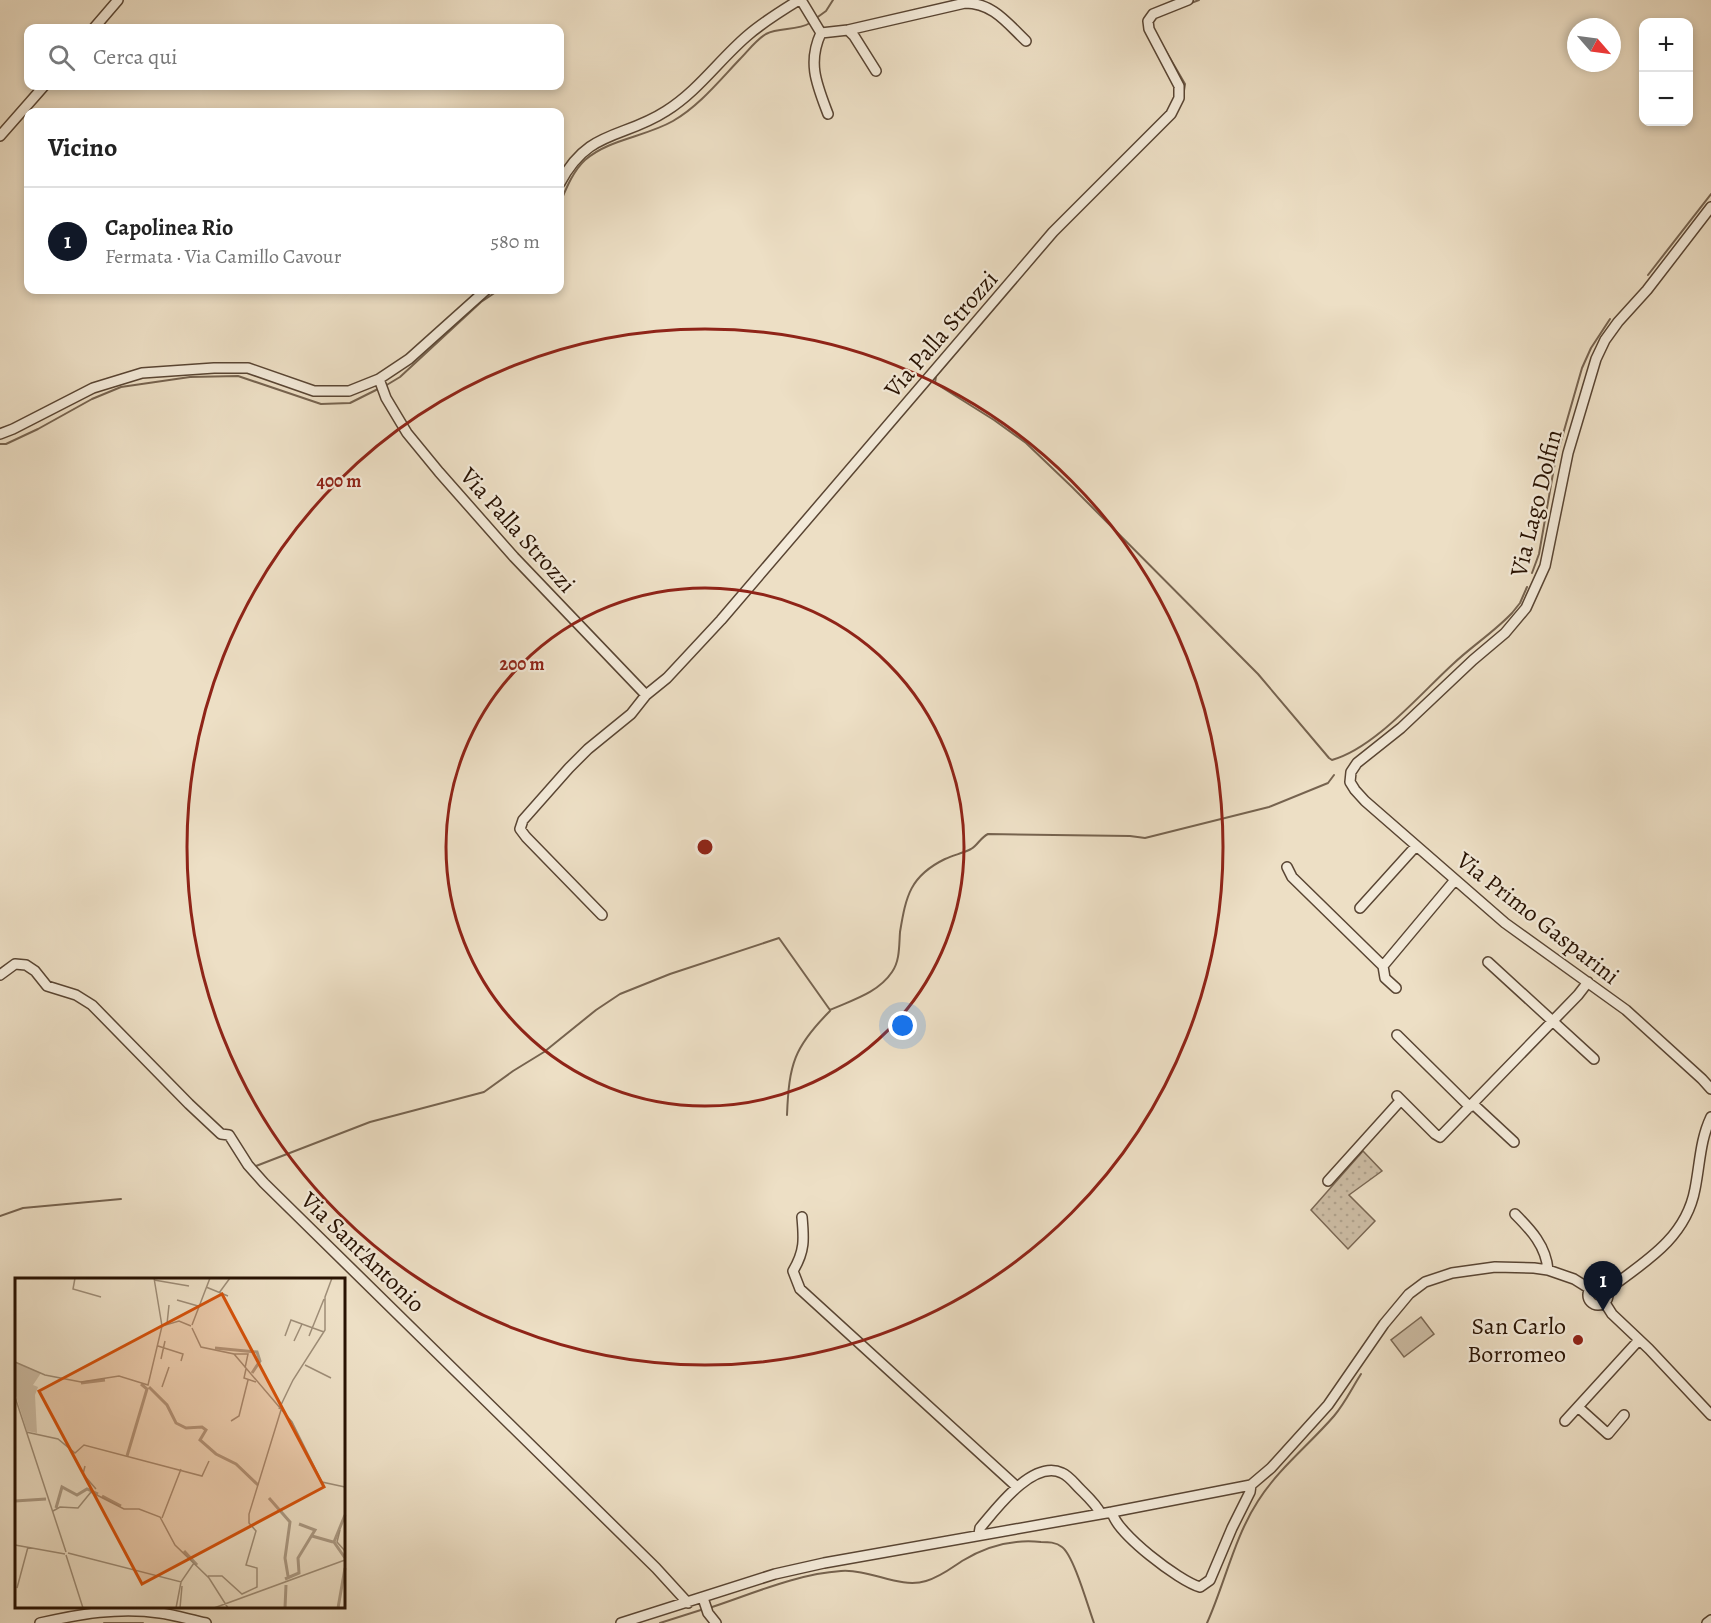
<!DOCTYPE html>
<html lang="it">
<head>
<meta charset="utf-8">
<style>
  body { margin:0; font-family:Alegreya,serif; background:#f6f6f6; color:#222 }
  .controls { position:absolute; right:18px; top:18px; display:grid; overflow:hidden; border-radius:12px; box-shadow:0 3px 9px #0003 }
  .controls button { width:54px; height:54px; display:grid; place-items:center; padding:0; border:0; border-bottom:2px solid #e0e0e0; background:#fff; color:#222; font:30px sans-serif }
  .compass { position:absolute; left:1567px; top:18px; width:54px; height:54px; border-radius:50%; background:#fff; box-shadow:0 3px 9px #0003; rotate:118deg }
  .you { position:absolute; left:903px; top:1026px; width:21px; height:21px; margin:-15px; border:4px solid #fff; border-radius:50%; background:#1a73e8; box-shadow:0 0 0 9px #1a73e833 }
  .badge { display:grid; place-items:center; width:39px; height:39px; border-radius:50%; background:#111827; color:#fff; font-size:20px; font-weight:700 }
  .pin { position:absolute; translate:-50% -50px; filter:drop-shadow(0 2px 3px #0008) }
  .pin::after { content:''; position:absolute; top:32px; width:21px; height:18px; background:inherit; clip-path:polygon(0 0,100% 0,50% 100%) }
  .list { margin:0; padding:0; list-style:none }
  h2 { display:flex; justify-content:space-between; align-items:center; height:78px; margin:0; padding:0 24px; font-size:26px }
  h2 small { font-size:20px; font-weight:400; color:#767676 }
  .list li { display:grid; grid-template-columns:39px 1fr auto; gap:18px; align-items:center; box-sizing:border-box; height:108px; padding:0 24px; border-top:2px solid #e0e0e0 }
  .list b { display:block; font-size:22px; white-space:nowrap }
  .list p { margin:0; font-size:20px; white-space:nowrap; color:#767676 }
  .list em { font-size:20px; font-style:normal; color:#767676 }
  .icon { flex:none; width:33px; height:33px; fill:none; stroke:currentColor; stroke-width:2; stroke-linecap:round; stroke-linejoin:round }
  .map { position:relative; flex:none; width:1711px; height:1623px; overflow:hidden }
  .search { position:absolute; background:#fff; box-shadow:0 3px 9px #0003; left:24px; top:24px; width:540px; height:66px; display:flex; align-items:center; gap:15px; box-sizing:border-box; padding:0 21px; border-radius:12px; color:#767676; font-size:22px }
  .panel { position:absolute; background:#fff; box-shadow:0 3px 9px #0003; left:24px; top:108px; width:540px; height:186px; border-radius:12px }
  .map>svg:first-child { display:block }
  .park { fill:#ccbca4; stroke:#7a6753; stroke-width:1.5 }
  .garden { fill:url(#garden-dots); stroke:#7a6753; stroke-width:1.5 }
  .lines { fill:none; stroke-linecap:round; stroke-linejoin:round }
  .stream { stroke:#76634f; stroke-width:2 }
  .minor-casing { stroke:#594533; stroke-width:12 }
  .minor { stroke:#f3ead9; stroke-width:9 }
  .ring { fill:none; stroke:#8f2418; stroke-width:3 }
  .poi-dot { fill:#8f2418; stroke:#f3ead9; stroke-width:2 }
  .labels { text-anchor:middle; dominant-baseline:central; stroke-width:4.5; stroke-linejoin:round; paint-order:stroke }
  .street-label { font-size:24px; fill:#281202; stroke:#f3ead9 }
  .poi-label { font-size:24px; fill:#281202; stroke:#f3ead9; text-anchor:end }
  .inset-river { fill:none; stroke:#aa9983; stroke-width:3 }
  .inset-road { fill:none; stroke:#9e8d77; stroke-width:1.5 }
  .view { fill:#d5520b; fill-opacity:0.15; stroke:#d5520b; stroke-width:3 }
  .inset-edge { fill:none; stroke:#281202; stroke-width:3 }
  .centre { fill:#8f2418; stroke:#f3ead9; stroke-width:3 }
  .ring-label { font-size:18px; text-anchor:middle; font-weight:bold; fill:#8f2418; stroke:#f3ead9; stroke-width:4.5; stroke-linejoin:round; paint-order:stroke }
</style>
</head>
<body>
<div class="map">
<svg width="1711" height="1623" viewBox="0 0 1711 1623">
  <defs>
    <pattern id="garden-dots" width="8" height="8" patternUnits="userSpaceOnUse" patternTransform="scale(1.5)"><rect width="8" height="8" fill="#ccbca4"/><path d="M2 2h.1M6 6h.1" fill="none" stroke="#afa18c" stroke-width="1.8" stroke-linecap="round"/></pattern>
  </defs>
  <rect width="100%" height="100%" fill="#eddfc5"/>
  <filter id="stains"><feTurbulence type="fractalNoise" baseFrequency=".00333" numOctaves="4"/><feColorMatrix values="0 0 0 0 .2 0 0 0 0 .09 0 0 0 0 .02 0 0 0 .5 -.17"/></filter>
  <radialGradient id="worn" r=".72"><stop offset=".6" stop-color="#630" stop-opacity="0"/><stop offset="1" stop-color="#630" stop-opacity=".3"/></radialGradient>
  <path class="park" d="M1421 1317 1434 1334 1404 1357 1391 1340Z"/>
  <path class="garden" d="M1363 1151 1382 1171 1349 1195 1375 1221 1348 1249 1311 1210Z"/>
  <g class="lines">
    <path class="stream" d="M1191 3 1199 0
      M815 19 826 11 833 0
      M1160 41 1185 84 1183 97
      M560 203C566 189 573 171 585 160 609 139 645 137 673 121 699 106 719 81 740 59 748 51 756 40 766 34 779 27 797 31 810 23
      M1048 244 936 376 935 383 994 420 1026 443 1072 487 1258 674 1329 758 1332 760C1375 748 1420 694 1453 664 1472 646 1494 632 1512 613L1520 603 1527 587
      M1648 275 1711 194
      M385 386 400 377 481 302 499 290
      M0 444H6L38 429 92 399 121 387 190 377 238 376 321 404 350 403 380 388
      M1532 573 1539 554 1555 462 1582 368 1591 348 1610 319
      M787 1115C789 1064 794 1047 830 1011
      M256 1166 370 1122 484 1092 513 1071 544 1052 596 1010 620 994 670 974 779 938 830 1010C852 1000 878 993 892 972 900 961 899 945 900 932 906 896 910 876 945 859 954 855 963 853 971 849 978 845 980 838 988 834L1130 836 1145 838 1269 807 1328 783 1334 775
      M0 1216 23 1208 121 1199
      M709 1608C752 1594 796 1574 841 1571 871 1569 899 1589 926 1581 940 1577 950 1569 962 1561 985 1547 1013 1539 1041 1542 1048 1542 1056 1542 1062 1547 1074 1556 1088 1607 1094 1623
      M104 1623H143
      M660 1623 704 1609
      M1207 1623C1225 1583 1234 1538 1258 1501 1279 1468 1309 1445 1334 1416 1345 1403 1352 1388 1361 1374"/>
    <g class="minor-casing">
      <path id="minor" d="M801 0 821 33C807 63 817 85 828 114
        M94 28 118 0
        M848 30 854 36 876 71
        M821 33 848 30 965 3C993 3 1007 23 1026 41
        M0 136 44 86
        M560 183C588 129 623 139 666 111 698 91 719 60 747 36 763 22 781 11 799 0
        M1711 207 1647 290 1618 322 1605 340 1596 359 1568 453 1545 566 1526 608 1505 633 1473 660 1401 728 1357 763 1351 772 1350 782 1355 790 1365 801 1505 923 1626 1010 1702 1079 1711 1089
        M379 379 386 398 407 433 439 472 514 557 646 695
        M0 434 13 429 93 388 142 373 214 368H248L314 391H349L379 379 409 359 486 290
        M1287 867 1292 877 1383 966
        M1360 908 1416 846
        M602 915 526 837 520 829 523 820 569 768 588 749 631 714 646 695 667 678 721 620 1053 232 1171 114 1179 98V86L1149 29 1148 21 1153 14 1188 0
        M1488 962 1594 1059
        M1383 966 1455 880
        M1383 966 1385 978 1396 988
        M0 975 15 964 26 965 35 971 47 986 76 995 92 1005 189 1104 221 1134 229 1135 248 1165 264 1183 656 1568 688 1603
        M1397 1035 1470 1107
        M1397 1096 1435 1134 1440 1137 1578 995 1588 982
        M1473 1104 1514 1142
        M1328 1181 1401 1100
        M1515 1214C1531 1230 1546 1246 1548 1270
        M802 1217C804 1239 805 1251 793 1271L800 1289 1017 1487
        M1588 1295a10 10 0 1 1 20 0a10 10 0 1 1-20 0Z
        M1607 1290C1645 1262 1686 1238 1695 1189 1700 1164 1700 1140 1711 1117
        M1605 1303 1612 1314 1649 1349 1711 1415
        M1578 1407 1608 1434 1624 1415
        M1565 1421 1639 1340
        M1112 1512C1116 1533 1179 1581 1200 1587L1210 1580 1232 1528 1250 1492 1251 1485
        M979 1534 980 1528C996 1509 1033 1459 1062 1473 1069 1476 1074 1483 1080 1489 1087 1496 1096 1504 1101 1514
        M703 1598 708 1613 716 1623
        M40 1623C79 1614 119 1607 160 1613 175 1615 191 1620 206 1623
        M621 1623 775 1574 824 1563 1112 1512 1251 1485 1271 1468 1328 1405 1384 1324 1409 1294 1425 1282 1452 1273 1495 1267 1534 1268 1548 1270 1574 1279 1590 1289
        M1707 1623 1711 1620"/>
    </g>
    <use href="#minor" class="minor"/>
  </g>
  <g class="ring">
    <circle cx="705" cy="847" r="259"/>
    <circle cx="705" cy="847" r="518"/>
  </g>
  <circle class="poi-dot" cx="1578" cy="1340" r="6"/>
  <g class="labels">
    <g class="street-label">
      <text transform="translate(941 334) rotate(-49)">Via Palla Strozzi</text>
      <text transform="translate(1536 503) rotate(-76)">Via Lago Dolfin</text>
      <text transform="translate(518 530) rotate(48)">Via Palla Strozzi</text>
      <text transform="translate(1538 918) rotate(38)">Via Primo Gasparini</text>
      <text transform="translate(363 1252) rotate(44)">Via Sant'Antonio</text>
    </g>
    <g class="poi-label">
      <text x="1566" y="1326">San Carlo<tspan x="1566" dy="28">Borromeo</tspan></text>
    </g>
  </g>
  <g transform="translate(15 1278)">
    <rect width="330" height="330" fill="#eddfc5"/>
    <path d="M0 84 26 95 18 107 23 109 20 117 22 155 12 153 1 118Z" fill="#ccbca4"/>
    <path class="inset-river" d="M200 70 242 74 245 83 237 95M66 105 90 102M134 109 152 127 161 145 171 150 187 149 191 152 185 162 201 176 221 186 243 207M112 178 132 111 126 106M87 218 106 228M254 220 275 244 270 280 273 298M0 223 31 221M41 230 47 209 62 217 72 211 83 216M297 258 318 264M169 273 182 287M330 280 319 264 330 237M270 301 284 295 283 280 300 252 284 246M270 330 271 307M323 330 330 290"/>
    <path class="inset-road" d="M60 0 58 11 86 19M139 0 147 48M139 2 174 8M191 9 213 18M204 15 215 0M162 22 183 28M152 46 154 27M177 47 195 0M177 50 186 69 219 76 277 144 307 204 330 209M270 58 276 42 309 54M294 58 309 21M279 63 287 46M143 68 168 76 166 83M219 76H233L230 90M146 81 150 63M0 84 30 97 66 104 104 98 133 107 147 48 164 43 176 48M290 87 316 100M231 91 229 100 241 104M147 109 154 89M0 119 51 274M264 131 278 102 310 52V19L317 0M216 143 224 138 233 102M11 154 43 161 60 175 69 167 187 198 194 183M70 188 68 196 81 211M38 233 45 229 63 230 76 214 109 231H124L145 239 160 267 194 300 213 330M147 240 166 191M325 252 322 264 330 273M0 267 50 276M53 275 166 304 179 285M51 277 68 330M193 298H207L227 316 242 309V290L231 287 241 253 234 245V236L266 132M2 310 13 269M161 330 166 304M165 330 167 308M199 330 330 282"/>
    <path class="view" d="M207 16 309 209 127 306 24 113Z"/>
    <rect width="330" height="330" class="inset-edge"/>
  </g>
  <circle cx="705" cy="847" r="9" class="centre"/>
  <g class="ring-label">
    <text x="339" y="487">400 m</text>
    <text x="522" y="670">200 m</text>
  </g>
  <rect width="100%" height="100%" filter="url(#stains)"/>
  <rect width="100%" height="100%" fill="url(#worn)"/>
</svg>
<div class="controls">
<button>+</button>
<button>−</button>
</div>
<svg class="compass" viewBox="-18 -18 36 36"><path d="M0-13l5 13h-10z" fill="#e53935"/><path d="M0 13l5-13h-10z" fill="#767676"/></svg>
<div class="you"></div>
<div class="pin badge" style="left:1603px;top:1311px">1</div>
<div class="search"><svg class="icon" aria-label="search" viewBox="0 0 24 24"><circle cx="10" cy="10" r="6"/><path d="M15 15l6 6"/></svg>Cerca qui</div>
<section class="panel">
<h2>Vicino<small></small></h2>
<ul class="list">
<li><span class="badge">1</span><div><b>Capolinea Rio</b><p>Fermata · Via Camillo Cavour</p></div><em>580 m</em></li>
</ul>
</section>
</div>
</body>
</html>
